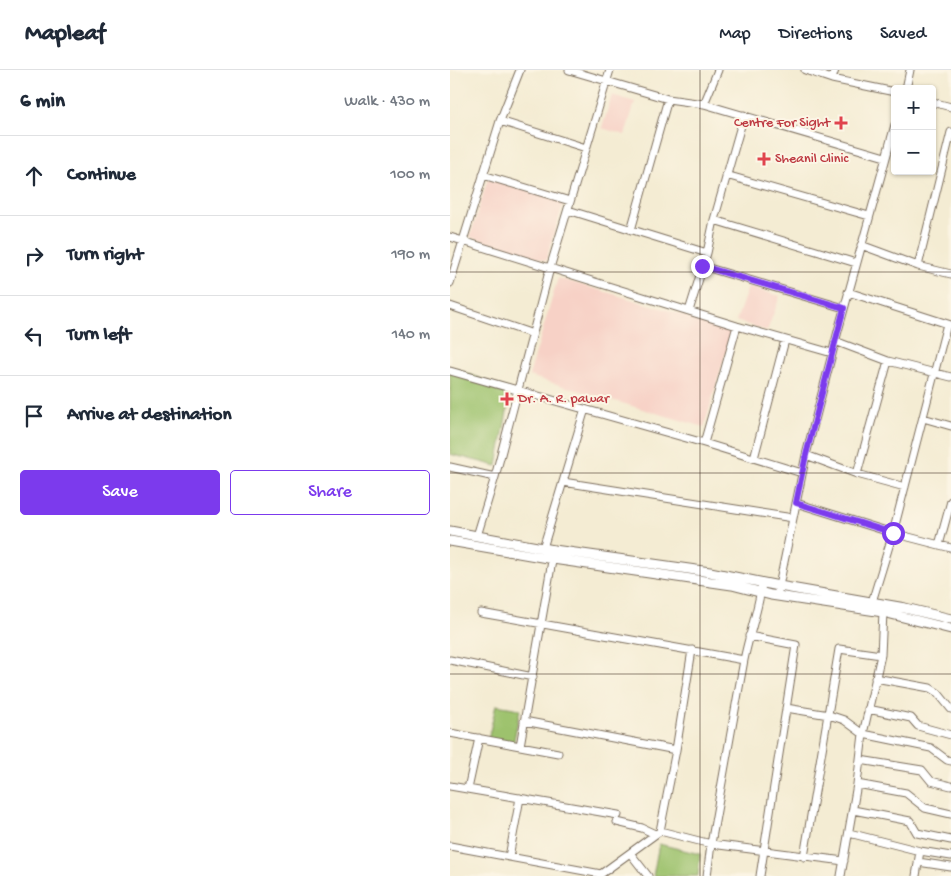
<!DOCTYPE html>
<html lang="en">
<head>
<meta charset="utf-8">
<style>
  body { margin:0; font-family:"Gochi Hand",sans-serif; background:#f6f6f7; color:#1f2937 }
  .controls { position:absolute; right:15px; top:15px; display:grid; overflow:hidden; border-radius:5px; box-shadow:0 1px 4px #0004 }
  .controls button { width:45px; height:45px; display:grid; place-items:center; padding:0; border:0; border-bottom:1px solid #e0e1e3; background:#fff; color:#1f2937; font:25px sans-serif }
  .stop { position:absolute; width:15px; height:15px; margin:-11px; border:4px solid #7c3aed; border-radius:50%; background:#fff }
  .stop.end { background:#7c3aed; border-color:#fff; box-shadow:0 1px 5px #0008 }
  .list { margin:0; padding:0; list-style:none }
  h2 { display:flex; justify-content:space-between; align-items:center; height:65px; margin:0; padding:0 20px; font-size:21px }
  h2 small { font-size:16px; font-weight:400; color:#747a83 }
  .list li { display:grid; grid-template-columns:32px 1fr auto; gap:15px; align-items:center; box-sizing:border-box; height:80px; padding:0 20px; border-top:1px solid #e0e1e3 }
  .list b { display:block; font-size:19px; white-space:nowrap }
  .list em { font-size:16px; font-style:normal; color:#747a83 }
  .actions { display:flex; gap:10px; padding:15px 20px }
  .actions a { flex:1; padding:11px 0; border:1px solid #7c3aed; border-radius:5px; text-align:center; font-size:18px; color:#7c3aed }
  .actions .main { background:#7c3aed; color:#fff }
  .icon { flex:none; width:28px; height:28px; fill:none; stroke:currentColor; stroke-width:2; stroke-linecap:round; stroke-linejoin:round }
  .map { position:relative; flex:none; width:501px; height:806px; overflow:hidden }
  header { display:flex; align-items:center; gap:30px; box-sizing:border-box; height:70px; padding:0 25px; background:#fff; border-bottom:1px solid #e0e1e3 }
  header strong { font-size:24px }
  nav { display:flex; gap:28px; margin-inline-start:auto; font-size:18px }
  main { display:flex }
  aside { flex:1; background:#fff }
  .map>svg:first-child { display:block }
  .built { fill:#f7d1c6 }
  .park { fill:#9dc26d; stroke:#6c7646 }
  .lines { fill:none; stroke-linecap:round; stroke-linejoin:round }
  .minor-casing { stroke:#7c6e5d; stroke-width:9 }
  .major-casing { stroke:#7c6e5d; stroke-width:11 }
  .minor { stroke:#fff; stroke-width:7 }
  .major { stroke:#fff; stroke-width:9 }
  .route { stroke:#7c3aed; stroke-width:6 }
  .grid { fill:none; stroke:#3b2a1e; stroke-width:1; stroke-opacity:0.55 }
  .health-dot { fill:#e0444e; stroke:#fcf5e5; stroke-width:2 }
  .labels { text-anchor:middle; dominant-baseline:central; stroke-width:4; stroke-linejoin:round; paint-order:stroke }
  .health-label { font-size:14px; fill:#be3a42; stroke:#fcf5e5; text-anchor:start }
</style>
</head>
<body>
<header>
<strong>Mapleaf</strong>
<nav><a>Map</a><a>Directions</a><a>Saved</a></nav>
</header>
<main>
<aside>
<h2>6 min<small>Walk · 430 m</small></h2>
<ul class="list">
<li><svg class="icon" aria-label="ahead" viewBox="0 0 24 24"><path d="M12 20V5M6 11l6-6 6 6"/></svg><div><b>Continue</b></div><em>100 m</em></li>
<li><svg class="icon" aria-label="right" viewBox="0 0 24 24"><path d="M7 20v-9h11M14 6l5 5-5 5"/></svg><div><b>Turn right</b></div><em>190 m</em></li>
<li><svg class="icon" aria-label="left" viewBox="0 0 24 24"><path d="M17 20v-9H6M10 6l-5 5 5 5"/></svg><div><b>Turn left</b></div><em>140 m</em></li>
<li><svg class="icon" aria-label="arrive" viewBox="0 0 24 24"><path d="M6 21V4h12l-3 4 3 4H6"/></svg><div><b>Arrive at destination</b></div></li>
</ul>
<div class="actions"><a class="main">Save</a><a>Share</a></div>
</aside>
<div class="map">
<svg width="501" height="806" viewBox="0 0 501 806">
  <rect width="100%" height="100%" fill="#fcf5e5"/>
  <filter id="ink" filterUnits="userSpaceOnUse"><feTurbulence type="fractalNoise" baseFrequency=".02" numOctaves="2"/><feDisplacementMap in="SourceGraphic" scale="10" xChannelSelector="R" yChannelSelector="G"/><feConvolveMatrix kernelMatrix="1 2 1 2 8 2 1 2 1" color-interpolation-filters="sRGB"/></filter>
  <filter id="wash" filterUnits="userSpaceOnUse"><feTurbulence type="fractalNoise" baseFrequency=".0096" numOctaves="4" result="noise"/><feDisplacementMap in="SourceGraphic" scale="20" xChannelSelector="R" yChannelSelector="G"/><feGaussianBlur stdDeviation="1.12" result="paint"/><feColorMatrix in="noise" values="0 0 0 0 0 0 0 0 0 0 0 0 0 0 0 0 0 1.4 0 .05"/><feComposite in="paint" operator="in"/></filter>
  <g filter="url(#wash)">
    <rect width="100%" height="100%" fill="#f4ecd3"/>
    <path class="built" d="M162 25 185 32 175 65 152 58Z
      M38 108 114 131 96 191 20 167Z
      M108 208 283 259 254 357 79 306Z
      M298 217 330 226 317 261 286 251Z"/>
    <path class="park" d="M0 297 61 320 47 396 0 384Z
      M46 635 70 639 63 675 38 670Z
      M209 774 250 784 248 806H203Z"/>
  </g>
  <g filter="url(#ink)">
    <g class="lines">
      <g class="minor-casing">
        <path id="minor" d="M119 0 218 29 254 34 435 87
          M355 0 382 9 445 22
          M382 9 385 0
          M456 19 460 0
          M482 32 501 37
          M254 34 268 0
          M50 51 136 78
          M33 105 120 131
          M276 105 419 146
          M118 140 257 183
          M264 150 406 193
          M181 160 218 29
          M0 167 287 256 382 283
          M411 175 468 196 501 204
          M252 196 394 238
          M468 196 501 62
          M0 213 50 51 70 0
          M398 222 501 255
          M0 236 83 264
          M239 241 257 183 264 150 294 45
          M385 271 438 291 501 307
          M0 301 254 373 352 403
          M473 348 501 356
          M254 373 287 256
          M356 385 407 404 455 417
          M304 388 335 270
          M0 397 45 407
          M407 404 438 291
          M113 412 343 448
          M346 433 443 463 501 478
          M27 466 45 407 100 198 160 0
          M489 475 501 431
          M93 478 135 339
          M327 526 356 385 388 261 445 55
          M422 532 443 463 497 254
          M31 543 294 590
          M299 566 346 575 310 806
          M0 590 83 607
          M425 608 480 618 488 623 501 639
          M336 638 379 645 394 650 413 664 481 678 497 690 501 691
          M418 639 461 648 468 656 501 665
          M74 651 226 680
          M0 663 108 683
          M70 676 103 485
          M410 690 472 700 481 711 501 716
          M407 714 456 723 475 738 501 744
          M0 716 168 745
          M18 719 29 668
          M403 740 460 751 467 763 501 770
          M167 752 192 758 205 764
          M210 761 226 680 242 580
          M399 763 470 781 501 786
          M0 776 151 804 210 761 261 774 394 791
          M180 783 198 806
          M59 787 70 728
          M354 787 389 579 431 585
          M468 792 501 797
          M257 806 261 774 294 590C299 564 309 538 312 513
          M391 806 407 714 413 664 431 585 433 542
          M466 806 470 781"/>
      </g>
      <g class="major-casing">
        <path id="major" d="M0 461 104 480 260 502 329 516 455 538 501 549
          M0 471 103 489 282 515 321 525 433 542 501 559"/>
      </g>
      <use href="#minor" class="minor"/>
      <use href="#major" class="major"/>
    </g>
  </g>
  <g class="lines" filter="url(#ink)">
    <path class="route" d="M252 196 394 238 356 385 346 433 443 463"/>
  </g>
  <path class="grid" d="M250 0V806M0 202H501M0 403H501M0 604H501"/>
  <g class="health-dot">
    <path d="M388.5 45.5h5v5h5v5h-5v5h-5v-5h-5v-5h5z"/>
    <path d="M311.5 81.5h5v5h5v5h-5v5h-5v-5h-5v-5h5z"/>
    <path d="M54.5 321.5h5v5h5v5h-5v5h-5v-5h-5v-5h5z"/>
  </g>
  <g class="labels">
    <g class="health-label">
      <text x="380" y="53" text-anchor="end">Centre For Sight</text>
      <text x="325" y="89">Sheanil Clinic</text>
      <text x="68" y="329">Dr. A. R. pawar</text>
    </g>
  </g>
</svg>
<div class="controls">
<button>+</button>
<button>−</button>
</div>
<div class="stop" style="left:443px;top:463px"></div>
<div class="stop end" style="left:252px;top:196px"></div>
</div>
</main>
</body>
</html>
